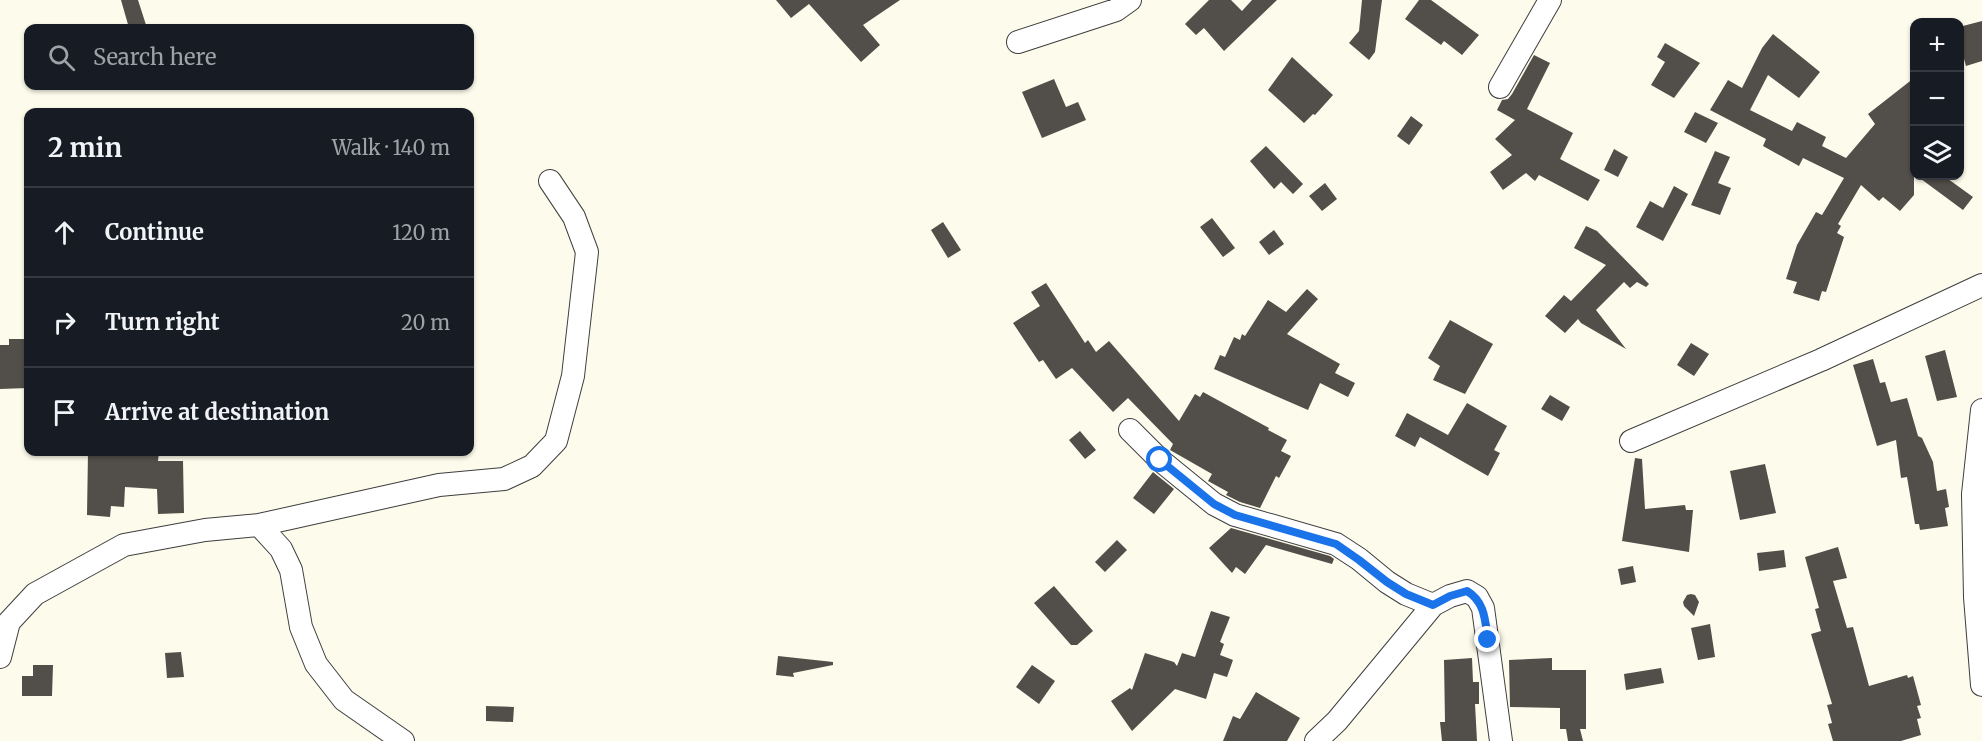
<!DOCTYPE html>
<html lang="en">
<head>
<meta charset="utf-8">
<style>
  body { margin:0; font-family:Merriweather,serif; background:#242831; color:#f1f3f6 }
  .controls { position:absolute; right:18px; top:18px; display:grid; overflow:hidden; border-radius:12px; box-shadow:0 2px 4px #0004 }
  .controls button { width:54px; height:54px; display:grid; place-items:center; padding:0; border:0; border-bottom:2px solid #363941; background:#171b24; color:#f1f3f6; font:30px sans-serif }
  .stop { position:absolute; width:18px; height:18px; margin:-14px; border:4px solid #1a73e8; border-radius:50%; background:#fff }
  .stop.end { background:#1a73e8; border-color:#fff; box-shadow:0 2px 6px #0008 }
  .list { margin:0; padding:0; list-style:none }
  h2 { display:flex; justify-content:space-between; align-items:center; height:78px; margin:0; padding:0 24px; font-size:26px }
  h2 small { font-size:20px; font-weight:400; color:#9ea1a6 }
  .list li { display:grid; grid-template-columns:39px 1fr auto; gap:18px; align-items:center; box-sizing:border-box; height:90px; padding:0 24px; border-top:2px solid #363941 }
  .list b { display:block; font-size:22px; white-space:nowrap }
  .list em { font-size:20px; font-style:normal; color:#9ea1a6 }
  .icon { flex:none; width:33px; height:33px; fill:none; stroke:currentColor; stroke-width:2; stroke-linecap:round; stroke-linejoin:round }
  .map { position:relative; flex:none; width:1982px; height:741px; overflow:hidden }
  .search { position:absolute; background:#171b24; box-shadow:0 2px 4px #0004; left:24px; top:24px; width:450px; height:66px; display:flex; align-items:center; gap:15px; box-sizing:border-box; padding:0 21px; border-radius:12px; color:#9ea1a6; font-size:22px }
  .panel { position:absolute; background:#171b24; box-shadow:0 2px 4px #0004; left:24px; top:108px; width:450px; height:348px; border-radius:12px }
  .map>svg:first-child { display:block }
  .building { fill:#524e49 }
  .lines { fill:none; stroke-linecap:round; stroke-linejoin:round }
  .minor-casing { stroke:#3e3e3e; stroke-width:24 }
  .minor { stroke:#fff; stroke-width:22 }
  .route { stroke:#1a73e8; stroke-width:8 }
</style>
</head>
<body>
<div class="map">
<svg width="1982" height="741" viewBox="0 0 1982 741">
  <rect width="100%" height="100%" fill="#fdfcec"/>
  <path class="building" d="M121 0H138L147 28H129Z
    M776 0H900L863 25 880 45 861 62 809 4 791 18Z
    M1209 0H1231L1242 11 1252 0H1277L1224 51 1204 28 1196 35 1185 24Z
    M1362 0H1382L1375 52 1369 60 1349 43 1359 31Z
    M1419 0H1431L1479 35 1462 55 1444 41 1441 45 1405 19Z
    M1982 21V61L1966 66 1959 41V27Z
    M1773 34 1820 72 1799 98 1768 75 1750 110 1792 131 1797 122 1826 137 1822 146 1846 158 1875 124 1868 114 1914 78V195L1900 211 1883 197 1879 201 1861 185 1838 224 1841 226 1837 233 1844 237 1826 292 1822 291 1819 301 1793 293 1797 282 1786 279 1797 245 1816 212 1822 215 1844 178 1803 158 1799 166 1763 146 1766 139 1710 110 1728 80 1742 88 1762 48Z
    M1665 43 1700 63 1674 98 1651 85 1665 62 1657 57Z
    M1534 55 1550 63 1527 109 1573 133 1560 159 1600 180 1588 201 1539 175 1535 181 1526 173 1503 190 1490 172 1512 155 1495 139 1515 120 1497 110 1502 100 1508 99 1512 94Z
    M1292 57 1333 95 1315 115 1313 114 1304 123 1268 90Z
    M1054 79 1066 107 1078 102 1086 120 1042 138 1022 92Z
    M1695 112 1718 123 1706 143 1684 132Z
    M1411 116 1423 125 1409 145 1397 136Z
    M1266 146 1303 184 1293 194 1281 182 1274 189 1250 161Z
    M1614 149 1628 157 1618 177 1604 170Z
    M1715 151 1730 157 1718 183 1731 188 1720 215 1691 205Z
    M1917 176H1944L1973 197 1963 210Z
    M1325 183 1337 199 1322 211 1309 196Z
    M1674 186 1688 194 1663 241 1636 227 1650 201 1663 208Z
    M1212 218 1235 248 1223 257 1200 227Z
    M943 222 961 250 948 258 931 230Z
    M1586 226 1597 231 1649 284 1646 287 1637 282 1630 288 1624 282 1596 310 1626 349 1581 323 1578 319 1565 333 1545 316 1564 295 1571 301 1606 265 1574 248Z
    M1274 230 1284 244 1269 255 1259 242Z
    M1046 283 1085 343 1088 340 1096 352 1109 341 1179 421 1195 394 1200 397 1203 392 1269 428 1268 430 1287 440 1281 451 1291 456 1279 478 1276 476 1260 508 1240 502 1226 495 1228 492 1208 481 1212 474 1170 450 1173 444 1128 398 1113 412 1072 368 1056 379 1043 360 1039 362 1013 323 1040 306 1031 292Z
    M1307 289 1318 299 1287 334 1340 364 1335 373 1355 383 1348 397 1320 383 1308 410 1214 369 1220 355 1225 357 1234 337 1240 340 1242 334 1245 336 1268 300 1286 312Z
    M1450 320 1493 344 1465 394 1433 380 1440 366 1428 358Z
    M9 339H26V345H28V388L0 389V345H9Z
    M1691 343 1709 354 1694 376 1677 365Z
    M1945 350 1957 397 1937 401 1925 356Z
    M1873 359 1880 383 1885 382 1891 402 1907 398 1918 436 1922 438 1933 462 1937 491 1946 489 1949 507 1945 508 1948 526 1920 530 1919 524H1915L1907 477 1901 478 1896 440 1877 446 1853 365Z
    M1550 395 1570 407 1562 421 1541 409Z
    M1467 403 1507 426 1494 450 1500 453 1488 476 1420 437 1415 447 1395 436 1407 413 1448 435Z
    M1080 431 1096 450 1085 459 1069 440Z
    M88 452H159L158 461H183L184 513 158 514 157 489 125 487 124 507 111 506 110 517 87 515Z
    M1635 458 1642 459 1645 509 1685 505 1686 510H1693L1689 552 1622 541Z
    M1765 464 1776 513 1740 520 1730 471Z
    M1153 472 1174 489 1154 514 1133 498Z
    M1231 528 1330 556 1334 559 1332 564 1266 545 1245 574 1236 567 1232 573 1209 548Z
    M1117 540 1127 550 1105 572 1095 562Z
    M1838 547 1847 578 1833 581 1847 628 1853 627 1869 686 1907 675 1908 678 1913 676 1921 705 1917 706 1921 718 1917 719 1921 735 1901 741H1833L1828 724 1832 723 1827 705 1832 704 1811 634 1821 631 1815 609 1819 608 1805 557Z
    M1784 550 1786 567 1759 571 1757 553Z
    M1633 566 1636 582 1621 585 1618 569Z
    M1054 586 1093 631 1077 645H1071L1034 603Z
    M1691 594 1695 595 1699 602 1694 616 1684 606 1683 602 1687 595Z
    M1211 611 1230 617 1220 642 1224 644 1220 655 1233 660 1227 677 1214 673 1206 699 1175 689 1132 731 1111 701 1130 688 1132 690 1145 653 1174 662 1177 666 1182 653 1195 657Z
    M1710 624 1715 657 1698 660 1691 628Z
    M181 652 184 677 167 678 165 653Z
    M778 656 833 662V665L793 673 794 677 776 675Z
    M1472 658 1473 682H1479V704H1475L1477 741H1442L1440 722H1445L1444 660Z
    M1552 658V670H1586V729H1580L1583 741H1568L1566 729H1560V708L1510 707 1509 660Z
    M33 665H53L52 696H22V676H33Z
    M1032 665 1055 681 1039 704 1016 687Z
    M1661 668 1664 683 1626 690 1624 674Z
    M1256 692 1300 718 1287 741H1223L1233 716 1240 719Z
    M486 706 514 707 513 722 486 721Z"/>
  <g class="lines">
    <g class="minor-casing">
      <path id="minor" d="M1018 42 1116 10 1130 0
        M1500 87 1550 0
        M1982 410 1973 494 1975 597 1982 685
        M1130 430 1160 460 1214 504 1235 515 1336 544 1359 559 1387 582 1406 594 1433 605
        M1631 441 1821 360 1982 285
        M259 525 281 549 291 570 301 627 316 664 344 700 403 741
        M0 657 9 622 35 594 124 545 205 530 259 525 439 485 504 479 532 466 556 441 573 376 587 252 574 217 550 181
        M1316 741 1337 721 1433 605 1450 596 1467 591 1477 597 1483 608 1501 741"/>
    </g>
    <use href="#minor" class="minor"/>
  </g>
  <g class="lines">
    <path class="route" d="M1160 460 1214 504 1235 515 1336 544 1359 560 1387 582 1406 594 1433 605 1450 596 1467 591C1485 602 1485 620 1488 640"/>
  </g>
</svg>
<div class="controls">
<button>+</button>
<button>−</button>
<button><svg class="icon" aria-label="layers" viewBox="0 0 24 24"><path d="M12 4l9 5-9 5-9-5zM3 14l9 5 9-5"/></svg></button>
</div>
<div class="stop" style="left:1160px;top:460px"></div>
<div class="stop end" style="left:1488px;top:640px"></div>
<div class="search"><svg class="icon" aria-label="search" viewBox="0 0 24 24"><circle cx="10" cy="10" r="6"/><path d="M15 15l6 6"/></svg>Search here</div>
<section class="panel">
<h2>2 min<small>Walk · 140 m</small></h2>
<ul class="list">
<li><svg class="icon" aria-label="ahead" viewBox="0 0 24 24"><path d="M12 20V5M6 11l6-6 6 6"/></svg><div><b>Continue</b></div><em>120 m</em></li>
<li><svg class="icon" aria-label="right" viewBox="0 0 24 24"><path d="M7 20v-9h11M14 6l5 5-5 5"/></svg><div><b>Turn right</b></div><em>20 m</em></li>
<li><svg class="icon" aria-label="arrive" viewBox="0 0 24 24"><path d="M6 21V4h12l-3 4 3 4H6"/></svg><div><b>Arrive at destination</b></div></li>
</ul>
</section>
</div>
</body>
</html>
